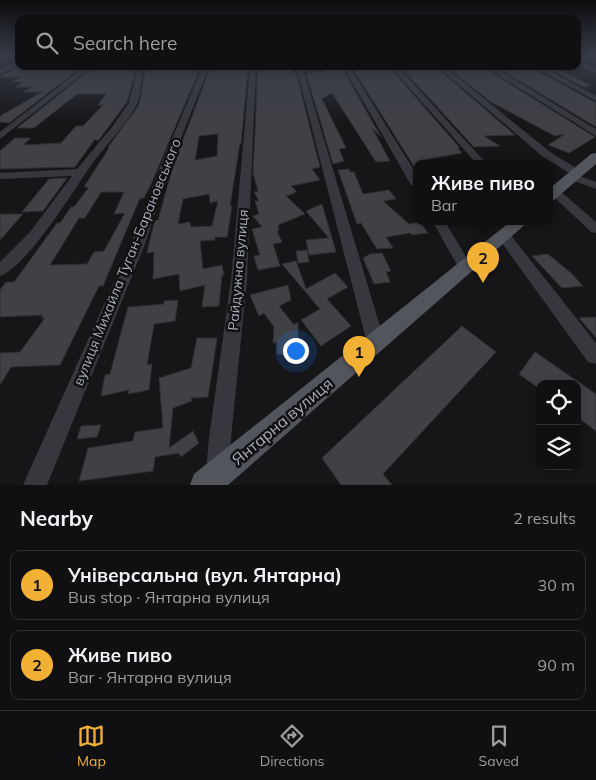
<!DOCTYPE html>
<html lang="en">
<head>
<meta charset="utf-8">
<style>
  body { margin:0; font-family:Mulish,sans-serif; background:#1e1e20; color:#f1f3f6 }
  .controls { position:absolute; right:15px; bottom:15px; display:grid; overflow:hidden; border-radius:10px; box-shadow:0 2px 8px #0003 }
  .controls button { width:45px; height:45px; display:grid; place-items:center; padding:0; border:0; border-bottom:1px solid #303032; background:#101012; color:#f1f3f6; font:25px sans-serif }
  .you { position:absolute; left:295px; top:350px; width:18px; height:18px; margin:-12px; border:4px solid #fff; border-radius:50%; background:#1a73e8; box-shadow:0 0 0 8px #1a73e833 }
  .badge { display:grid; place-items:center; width:32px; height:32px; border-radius:50%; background:#f2b134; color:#111; font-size:16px; font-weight:700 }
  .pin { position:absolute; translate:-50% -41px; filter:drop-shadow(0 1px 2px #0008) }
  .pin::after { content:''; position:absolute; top:26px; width:18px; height:15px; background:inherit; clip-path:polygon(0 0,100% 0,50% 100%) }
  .popup { position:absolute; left:413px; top:160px; width:140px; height:65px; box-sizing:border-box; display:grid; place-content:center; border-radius:10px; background:#101012; filter:drop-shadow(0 1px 4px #0005); font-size:16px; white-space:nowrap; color:#9c9d9f }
  .popup b { font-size:19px; color:#f1f3f6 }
  .popup::after { content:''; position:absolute; left:50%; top:100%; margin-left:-10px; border:10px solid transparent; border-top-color:#101012 }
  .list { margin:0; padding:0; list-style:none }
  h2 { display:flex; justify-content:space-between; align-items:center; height:65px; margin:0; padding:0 20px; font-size:21px }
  h2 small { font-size:16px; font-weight:400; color:#9c9d9f }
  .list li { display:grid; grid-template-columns:32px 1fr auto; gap:15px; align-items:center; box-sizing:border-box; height:70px; margin:0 10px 10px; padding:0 10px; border:1px solid #303032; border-radius:10px }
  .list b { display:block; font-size:19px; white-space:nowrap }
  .list p { margin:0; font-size:16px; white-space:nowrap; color:#9c9d9f }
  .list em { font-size:16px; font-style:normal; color:#9c9d9f }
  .icon { flex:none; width:28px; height:28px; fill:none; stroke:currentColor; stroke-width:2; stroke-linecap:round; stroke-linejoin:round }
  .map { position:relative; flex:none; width:596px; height:485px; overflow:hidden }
  .search { position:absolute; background:#101012; box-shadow:0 2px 8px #0003; left:15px; right:15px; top:15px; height:55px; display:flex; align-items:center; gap:12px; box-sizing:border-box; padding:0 18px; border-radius:10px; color:#9c9d9f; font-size:19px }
  .sheet { height:225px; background:#101012 }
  nav { display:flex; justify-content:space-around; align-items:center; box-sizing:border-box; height:70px; border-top:1px solid #303032; background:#101012; font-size:14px; color:#9c9d9f }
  nav a { display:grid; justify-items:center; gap:2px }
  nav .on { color:#f2b134 }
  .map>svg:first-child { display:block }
  .building { fill:#404145; stroke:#303034; fill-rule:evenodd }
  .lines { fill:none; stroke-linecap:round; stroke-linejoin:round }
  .minor { fill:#37383d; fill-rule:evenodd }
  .major { fill:#53555c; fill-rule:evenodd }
  .labels { text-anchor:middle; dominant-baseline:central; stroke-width:5; stroke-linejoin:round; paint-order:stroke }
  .street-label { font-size:14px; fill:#a8adb8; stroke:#111113 }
  .near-street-label { font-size:16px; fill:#a8adb8; stroke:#111113 }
</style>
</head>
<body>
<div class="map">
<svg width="596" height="485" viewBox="0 0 596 485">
  <rect width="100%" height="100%" fill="#161618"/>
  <path class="building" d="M20 66H83L9 123 0 122V116L42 92H23L31 87H15L24 82H12L21 77H0Z
    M183 66V69L200 68 152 182 144 198H140L103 286H99L60 365 11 367 0 385V353L20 352 45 318H41L43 315 0 317V290L6 282H14L57 223H60L71 207H74L89 187H84L109 148 108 147 139 105 146 67ZM101 192H124L114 214 125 213 104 251 94 252 87 264 50 265 79 218H85Z
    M245 66 248 68 241 144 240 143 230 206H232L227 237H215V240L200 241 203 269 222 265 224 275H222L219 306 202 307 205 285 180 291 179 274 153 279 154 252 147 253 154 223 155 221 158 220 174 163 211 67ZM218 134 217 156 195 160 199 136ZM209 194 210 203 218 201 212 226 191 227 190 222 178 224 183 199Z
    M373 66 389 67 460 148H457L462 153 417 161V170L415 168 352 67Z
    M434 66 438 69 515 135 484 136 500 146 474 147 401 67Z
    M94 67H136L127 102 98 141 95 139 75 167 0 169V151L15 138H31L23 145 61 143 76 126H83L103 105H98L106 94H77L34 128H17Z
    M292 67 293 73H296L320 167 312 169 320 180 291 186 297 192 286 196 305 214 278 225 279 230 277 231 282 242 273 244 280 266 258 270 254 256 260 255 252 229 262 227 253 216 259 214 255 201H259L254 192 258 191 253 173 258 68Z
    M324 68H342L381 137 372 128 390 161 376 162 332 93 322 99 346 148 339 149 344 161 333 164 306 73 325 72Z
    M483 68 487 70 595 137 569 153 548 145 565 134 555 136 491 102 450 69Z
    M534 69 596 103V127L502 70Z
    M552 70H560L592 86H585L588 88H586Z
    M349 169 350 172H354L363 194 389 190 396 199 383 201 409 224 420 222 428 233 412 235 410 233 386 237 393 248 377 249 361 223 357 224 338 170Z
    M67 178 43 211 22 212 49 179Z
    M322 204 336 252 309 255 306 240 329 238 306 211Z
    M0 214H23L0 240Z
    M307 250 309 262 298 263 296 251Z
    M382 253 391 271 386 272 390 282 374 284 363 258 370 254Z
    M548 254 571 273 583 286 562 288 532 256Z
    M296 261 306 289 335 273 348 287 327 299 351 326 321 346 301 320 320 309 282 264Z
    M288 285 291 300 279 306 294 325 298 322V355L277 354V343H273L274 327 264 313 259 316 250 295Z
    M178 300 175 321 154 324 147 365 152 364 149 390 128 394 129 390 101 396 105 375 110 374 128 307 164 304V301Z
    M596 317V338L579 318Z
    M462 326 496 352 383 474 392 485H341L322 458Z
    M197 338H217L208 397 191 398 192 401 173 408 169 448 193 431 199 443 181 457 179 453 155 457 153 471 79 481 88 448 133 441 135 432 163 428 159 378 191 368Z
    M535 352 596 394V431L577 417V384H540V389L519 374Z
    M101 425 97 437 77 439 81 426Z"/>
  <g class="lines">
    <path class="minor" d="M19 60V65L0 74V69Z
      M577 60 596 69V73L577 64Z
      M86 66H93L0 139V132Z
      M138 66H144C140 78 142 92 137 104 124 129 102 148 87 171 71 195 26 267 0 276V262L30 232 72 176 0 179V173L77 169 112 127 129 103Z
      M203 66H209L172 162 145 244 47 485H23L131 244 162 162Z
      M250 66H256L247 280 231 438 230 471 226 479 218 483 210 479 206 471 209 438 231 280Z
      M296 66H302L385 343 382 349 376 351 370 349 367 343Z
      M343 66H349L417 175V188L411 185Z
      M390 66H397L487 164H477Z
      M437 66H444L550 152 581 171 582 173 579 176 596 182V189L569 179 568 177 571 174 542 156Z
      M484 66H492L596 129V136Z
      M533 66H541L596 96V101Z
      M555 189 559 190 596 222V233L591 232 551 194 549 192Z
      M433 222H445L473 268 471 272 466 274 461 272Z
      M504 231 509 233 596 343V364L588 362 499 239 497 236 499 233Z"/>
    <path class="major" d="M596 153V164L554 200 549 201V189L591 154Z
      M510 222H528L228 485H190L194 474Z"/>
  </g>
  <linearGradient id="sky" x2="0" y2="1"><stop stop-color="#0c0c0d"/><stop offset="0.45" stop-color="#363c48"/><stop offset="1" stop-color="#363c48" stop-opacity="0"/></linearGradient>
  <rect width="596" height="123" fill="url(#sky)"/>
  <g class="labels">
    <g class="street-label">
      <text transform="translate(127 262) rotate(-68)">вулиця Михайла Туган-Барановського</text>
      <text transform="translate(238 270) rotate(-85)">Райдужна вулиця</text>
    </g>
    <g class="near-street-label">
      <text transform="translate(282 421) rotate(-40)">Янтарна вулиця</text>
    </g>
  </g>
</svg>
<div class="controls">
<button><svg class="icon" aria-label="locate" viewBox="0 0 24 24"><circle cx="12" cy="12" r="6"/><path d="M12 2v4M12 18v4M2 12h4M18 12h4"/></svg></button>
<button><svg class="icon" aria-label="layers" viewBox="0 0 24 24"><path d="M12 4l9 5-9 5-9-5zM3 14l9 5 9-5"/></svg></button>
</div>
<div class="you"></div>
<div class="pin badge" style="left:359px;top:377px">1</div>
<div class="pin badge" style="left:483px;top:283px">2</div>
<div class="popup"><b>Живе пиво</b>Bar</div>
<div class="search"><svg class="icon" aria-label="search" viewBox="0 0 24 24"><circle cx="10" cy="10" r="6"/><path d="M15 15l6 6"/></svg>Search here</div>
</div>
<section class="sheet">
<h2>Nearby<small>2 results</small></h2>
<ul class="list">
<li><span class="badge">1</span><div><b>Універсальна (вул. Янтарна)</b><p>Bus stop · Янтарна вулиця</p></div><em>30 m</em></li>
<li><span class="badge">2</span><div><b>Живе пиво</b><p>Bar · Янтарна вулиця</p></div><em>90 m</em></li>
</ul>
</section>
<nav>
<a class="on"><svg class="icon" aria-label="map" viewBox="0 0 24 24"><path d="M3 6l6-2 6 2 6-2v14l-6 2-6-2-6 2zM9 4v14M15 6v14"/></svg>Map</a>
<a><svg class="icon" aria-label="directions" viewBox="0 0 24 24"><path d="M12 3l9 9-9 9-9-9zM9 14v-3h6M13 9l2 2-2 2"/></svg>Directions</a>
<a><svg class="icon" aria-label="saved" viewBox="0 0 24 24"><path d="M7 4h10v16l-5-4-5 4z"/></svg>Saved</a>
</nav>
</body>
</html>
